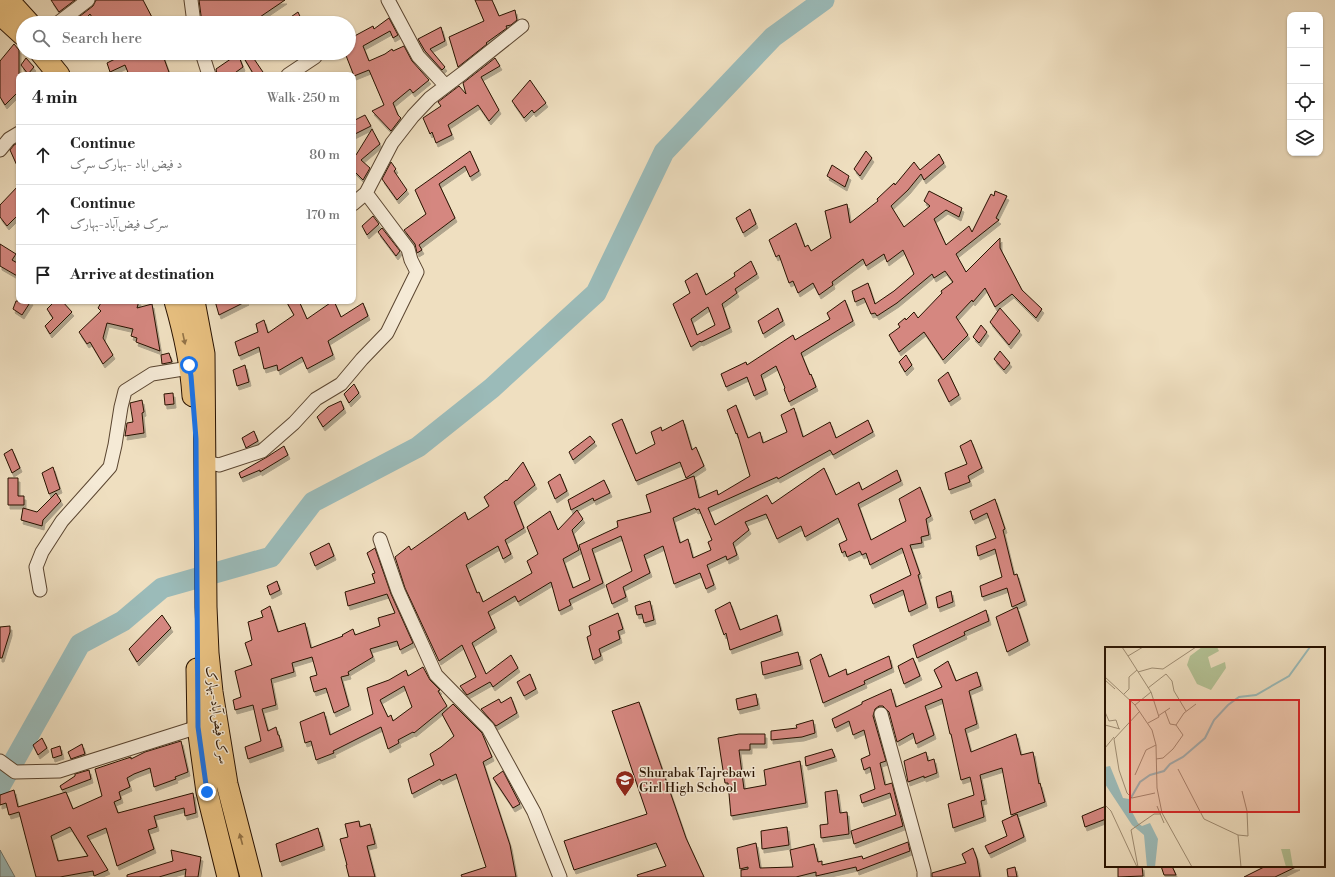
<!DOCTYPE html>
<html lang="en">
<head>
<meta charset="utf-8">
<style>
  body { margin:0; font-family:"Libre Bodoni",Amiri,serif; background:#f2f2f2; color:#222 }
  .controls { position:absolute; right:12px; top:12px; display:grid; overflow:hidden; border-radius:8px; box-shadow:0 1px 3px #0004 }
  .controls button { width:36px; height:36px; display:grid; place-items:center; padding:0; border:0; border-bottom:1px solid #e0e0e0; background:#fff; color:#222; font:20px sans-serif }
  .stop { position:absolute; width:12px; height:12px; margin:-9px; border:3px solid #1a73e8; border-radius:50%; background:#fff }
  .stop.end { background:#1a73e8; border-color:#fff; box-shadow:0 1px 4px #0008 }
  .list { margin:0; padding:0; list-style:none }
  h2 { display:flex; justify-content:space-between; align-items:center; height:52px; margin:0; padding:0 16px; font-size:17px }
  h2 small { font-size:13px; font-weight:400; color:#767676 }
  .list li { display:grid; grid-template-columns:26px 1fr auto; gap:12px; align-items:center; box-sizing:border-box; height:60px; padding:0 16px; border-top:1px solid #e0e0e0 }
  .list b { display:block; font-size:15px; white-space:nowrap }
  .list p { margin:0; font-size:13px; white-space:nowrap; color:#767676 }
  .list em { font-size:13px; font-style:normal; color:#767676 }
  .icon { flex:none; width:22px; height:22px; fill:none; stroke:currentColor; stroke-width:2; stroke-linecap:round; stroke-linejoin:round }
  .map { position:relative; flex:none; width:1335px; height:877px; overflow:hidden }
  .search { position:absolute; background:#fff; box-shadow:0 1px 3px #0004; left:16px; top:16px; width:340px; height:44px; display:flex; align-items:center; gap:10px; box-sizing:border-box; padding:0 14px; border-radius:22px; color:#767676; font-size:15px }
  .panel { position:absolute; background:#fff; box-shadow:0 1px 3px #0004; left:16px; top:72px; width:340px; height:232px; border-radius:8px }
  .map>svg:first-child { display:block }
  .water { fill:#9bbbb9; stroke:#6d776f }
  .lines { fill:none; stroke-linecap:round; stroke-linejoin:round }
  .river { stroke:#9bbbb9; stroke-width:21 }
  .building { fill:#d58780; stroke:#281200; fill-rule:evenodd; filter:url(#shadow) }
  .minor-casing { stroke:#5a4530; stroke-width:15 }
  .primary-casing { stroke:#281200; stroke-width:23 }
  .minor { stroke:#f5ead6; stroke-width:13 }
  .primary { stroke:#e8c080; stroke-width:21 }
  .oneway { fill:#927246 }
  .route { stroke:#1a73e8; stroke-width:5 }
  .labels { text-anchor:middle; dominant-baseline:central; stroke-width:3; stroke-linejoin:round; paint-order:stroke }
  .street-label { font-size:13px; fill:#281200; stroke:#f5ead6 }
  .poi-label { font-size:13px; fill:#281200; stroke:#f5ead6; text-anchor:start }
  .inset-river { fill:none; stroke:#9bbbb9; stroke-width:2 }
  .inset-road { fill:none; stroke:#9f8d73; stroke-width:1 }
  .view { fill:#d62828; fill-opacity:0.15; stroke:#d62828; stroke-width:2 }
  .inset-edge { fill:none; stroke:#281200; stroke-width:2 }
</style>
</head>
<body>
<div class="map">
<svg width="1335" height="877" viewBox="0 0 1335 877">
  <defs>
    <filter id="shadow"><feDropShadow dx="2" dy="4" stdDeviation="0" flood-color="#0004"/></filter>
  </defs>
  <rect width="100%" height="100%" fill="#efdfc0"/>
  <filter id="stains"><feTurbulence type="fractalNoise" baseFrequency=".005" numOctaves="4"/><feColorMatrix values="0 0 0 0 .2 0 0 0 0 .09 0 0 0 0 .02 0 0 0 .5 -.17"/></filter>
  <radialGradient id="worn" r=".72"><stop offset=".6" stop-color="#630" stop-opacity="0"/><stop offset="1" stop-color="#630" stop-opacity=".3"/></radialGradient>
  <path class="water" d="M0 850 15 877H0Z"/>
  <g class="lines">
    <path class="river" d="M0 786 80 644 123 621 162 588 271 557 313 502 418 447 492 388 596 293 664 152 773 37 824 0"/>
  </g>
  <path class="building" d="M51 0H75L59 12Z
    M96 0H143L155 23H96L90 14 81 23H71L93 6Z
    M199 0H285L257 19 259 23H202Z
    M475 0H492L499 16 515 10 517 20 511 25 506 26 507 28 486 43 487 44 458 67 449 37 484 21Z
    M298 12 303 23H282Z
    M389 18 398 35 393 38 390 31 363 46 369 61 385 54 392 49 393 51 404 46 412 61 429 80 413 93 410 89 393 103 398 115 401 118 391 131 372 111 384 105 369 70 354 76 345 53H349V39L373 26 374 29Z
    M441 27 445 41 430 49 445 67 442 70 425 51 418 39Z
    M14 44 19 50V91L5 105 0 97V61Z
    M127 53H162L170 75H129L125 65 110 72 107 63Z
    M241 53H250L265 75H254Z
    M238 54 243 67 232 75H217L216 69Z
    M26 58 34 67 28 74 21 65Z
    M495 58 500 66 481 77 499 110 489 121 478 105 448 125 452 135 436 143 432 132 430 134 423 118 441 106 438 102 459 86 466 94 463 83Z
    M530 80 546 103 534 113 532 110 524 118 512 101Z
    M365 115 371 126 353 135V121Z
    M372 129 380 144 361 160 370 168 363 180 353 170V152L356 155Z
    M19 142V170L10 150 14 145Z
    M470 151 479 171 470 177 465 166 439 184 455 218 419 245 422 250 417 253 415 244 404 230 426 214 415 190Z
    M866 151 872 158 860 176 854 169Z
    M939 154 944 163 924 180 921 174 908 190 891 206 904 227 930 206 924 201 929 191 962 208 959 217 946 210 934 219 946 245 969 226 972 232 991 194 994 196 995 191 1007 196 996 218 999 220 956 254 966 272 1000 238V248L1022 290 1042 309 1036 318 1012 294 995 307 985 288 973 302 972 300 956 317 968 335 943 360 924 332 899 352 889 335 900 327 898 324 905 318 906 320 914 312 918 318 942 293 941 291 953 282 945 271 934 278 932 274 897 303 877 316 875 313 871 314 864 298 855 302 852 291 868 283 875 304 894 291 914 274 903 250 887 262 884 254 866 266 863 259 832 282 833 285 819 295 813 283 798 293 793 281 789 283 779 255 776 257 769 240 796 223 805 247 808 245 811 251 831 238 825 211 847 204 850 223 878 201 877 199 894 183 895 185 914 162 920 170Z
    M391 162 396 169 394 171 407 190 397 200 382 179Z
    M832 165 849 176 845 187 827 176Z
    M19 185V214L7 226 0 217V205Z
    M750 209 756 224 743 233 736 218Z
    M373 216 379 224 367 235 362 226Z
    M382 228 400 251 396 256 378 232Z
    M0 244 16 254 12 260 19 264V277L0 266Z
    M751 261 757 274 735 289 737 293 722 304 730 328 701 342 700 341 691 347 673 304 690 293 685 281 697 273 706 295 735 276 734 273ZM708 307 715 325 697 335 691 319Z
    M845 300 853 321 801 353 810 375 811 374 816 387 789 402 784 389 785 388 776 366 761 375 766 390 754 396 747 377 726 387 721 374 746 362 747 365 793 335 795 340 830 319 827 313Z
    M16 301H31L22 315 13 309Z
    M55 301H62L72 312 50 334 45 326 53 318 47 309Z
    M102 301H139L137 308 152 304 160 351 136 342 137 338 131 336 133 329 107 323 103 338 113 355 103 364 90 342 87 344 79 332 101 311 98 308Z
    M215 301H247L219 315Z
    M286 301H299L307 319 333 301H334L341 317 363 303 368 316 328 341 333 355 307 369 302 357 278 371 277 365 264 369 259 347 239 356 235 342 258 332 256 324 264 320 268 333 294 315Z
    M778 308 783 321 763 334 758 321Z
    M1000 308 1020 331 1009 345 990 322Z
    M981 325 987 332 979 343 973 337Z
    M1000 351 1010 363 1004 370 994 359Z
    M169 353 172 362 162 364 161 355Z
    M906 355 912 365 905 372 899 362Z
    M245 365 249 382 237 386 233 370Z
    M948 372 959 395 949 402 938 380Z
    M354 384 359 393 349 403 344 394Z
    M173 393 174 404 165 405 164 394Z
    M142 400 144 412 142 413 144 433 125 436 127 423 133 422 130 403Z
    M341 401 344 409 323 427 317 417 328 407Z
    M736 405 748 438 760 432 763 443 787 432 781 415 794 408 803 437 830 422 836 438 868 420 873 432 833 455 830 450 778 479 777 477 708 508 715 525 767 495 772 504 824 468 836 495 859 482 862 490 897 470 901 481 858 504 871 540 906 521 899 499 920 487 931 516 926 519 929 535 921 537 922 543 910 545 920 574 918 575 926 604 909 612 903 590 873 604 870 595 911 575 902 548 870 565 866 553 862 555 860 551 847 557 845 551 842 553 839 544 847 540 838 518 805 537 801 526 777 539 766 514 745 522 749 530 733 543 737 555 727 560 726 556 707 565 714 585 706 589 700 573 674 584 663 546 644 555 650 573 623 587 626 597 612 604 606 585 632 571 621 536 592 549 603 583 569 600 571 605 559 611 551 582 518 602 515 596 488 612 495 628 472 643 486 674 511 655 518 668 493 687 490 682 467 695 460 686 476 677 462 645 439 661 405 588 395 557 409 546 411 550 465 512 468 520 489 506 484 497 506 480 507 481 523 462 535 485 514 502 524 528 505 540 511 554 503 559 498 546 466 565 477 593 479 592 483 602 532 573 527 561 538 554 527 527 550 511 558 530 577 510 583 519 572 530 579 550 563 559 573 588 590 580 579 545 618 527 617 521 651 512 646 495 694 476 699 498 717 490 718 495 750 476 737 433 736 434 727 410ZM695 508 696 510 699 509 712 540 708 542 711 550 693 558 688 539 680 543 673 518Z
    M622 419 636 454 655 444 651 432 661 427 662 431 683 420 692 450 696 447 704 466 686 478 680 462 636 481 612 424Z
    M254 431 258 441 246 448 242 438Z
    M590 436 595 442 573 460 569 452Z
    M971 440 982 468 968 476 970 482 949 490 945 473 967 464 960 446Z
    M284 446 288 455 260 472V470L241 478 239 473 267 457Z
    M12 449 20 468 12 473 4 454Z
    M53 467 60 489 49 494 42 473Z
    M560 474 567 491 555 499 548 482Z
    M8 478H18V496H24V505H8Z
    M604 480 610 493 594 501 593 498 571 510 568 500Z
    M56 493 61 501 43 520 42 526 21 520 23 508 37 512Z
    M995 499 1005 529 1003 530 1014 575 1017 574 1025 601 1012 607 1007 588 982 597 980 586 1002 577 995 549 978 556 976 546 996 538 987 513 973 520 970 511Z
    M329 543 334 556 315 566 310 553Z
    M375 548 391 594 413 643 400 650 397 641 370 649 373 657 348 672 349 675 341 677 349 706 334 713 326 688 314 692 310 677 317 675 312 657 292 663 294 672 271 679 276 705 262 709 268 731 276 727 278 735H279L282 747 248 759 245 747 261 741 253 705 235 710 233 700 241 697 235 671 252 665 245 643 252 640 248 622 263 617 261 611 270 606 278 632 305 623 311 648 343 636 342 635 353 629 355 635 380 626 378 618 395 613 387 594 348 606 345 592 375 583 372 574 375 573 367 553Z
    M277 581 280 590 270 595 267 586Z
    M951 591 953 602 938 608 936 597Z
    M650 601 654 620 644 623 642 614 637 615 635 606Z
    M730 602 740 630 777 615 781 631 730 650 726 633 724 635 715 610Z
    M1017 607 1028 641 1007 652 996 617Z
    M986 610 989 621 964 632 965 635 917 658 913 645Z
    M618 613 623 629 618 631 620 639 599 649 601 656 593 660 587 637 591 635 589 626Z
    M162 615 171 628 137 662 129 649Z
    M10 626V632L2 658H0V627Z
    M798 652 801 665 763 675 761 662Z
    M821 654 829 677 846 669 847 675 889 656 892 668 864 681 865 684 823 703 810 660Z
    M913 658 920 676 904 684 898 666Z
    M948 661 956 681 977 672 981 686 969 691 977 724 965 729 971 752 1016 734 1021 755 1033 752 1039 784 1040 783 1045 802 1011 815 1002 768 980 775 985 800 981 801 984 817 953 828 948 804 974 795 970 777 961 780 951 734H950L942 699 925 706 934 735 916 744 913 733 897 742 889 712 883 706H879L875 709 873 716 886 761 880 763 885 785 892 783 903 826 854 844 851 831 896 815 890 793 862 803 860 795 875 789 870 767 864 770 861 759 870 755 864 730 853 735 849 721 835 728 832 719 862 704V702L891 689 896 707 942 687 934 670Z
    M423 667 430 680 440 690 438 691 447 706 414 733 413 732 398 740 399 743 388 749 381 727 333 751 334 753 316 760 311 741 305 743 300 722 324 712 330 735 373 714 367 688 389 680 406 670 408 676ZM404 686 412 707 393 721 391 715 388 717 380 700Z
    M530 674 536 689 524 696 517 682Z
    M756 694 758 705 738 710 736 699Z
    M511 697 517 713 496 726 481 709 499 699 501 703Z
    M639 702 686 838 704 877H638L637 875 666 866 656 843 574 870 564 841 647 814 612 711Z
    M453 704 482 733 492 757 483 762 510 845 516 877H462L461 875 486 867 456 774 441 781 440 779 412 794 408 779 434 765 430 754 441 747 454 736 442 714Z
    M813 720 815 733 802 737 771 740V731L797 728 796 725Z
    M739 734H765V744H750V750H739L744 789 766 785 764 770 800 761 806 803 731 816 728 783H725L718 738Z
    M42 738 47 748 38 755 33 745Z
    M181 741 188 772 175 777 176 779 154 787 150 768 134 774 127 778 130 787 119 792 121 799 114 802 118 813 193 793 196 813 185 816 184 808 154 816 157 827 148 830 154 849 117 866 106 828 87 836 108 870 94 876 93 871 60 877H36L19 812 9 815 6 803 0 805V795L14 790 18 807 66 792 73 809 102 796 95 769 131 757V759L145 752ZM70 827 88 856 58 861 51 836Z
    M82 744 85 754 71 759 68 752Z
    M60 746 62 755 53 758 51 749Z
    M832 749 835 757 806 766 805 757Z
    M926 752 928 761 934 759 937 773 924 778V776L908 782 904 761Z
    M89 770 91 779 62 790 60 786 75 776V774Z
    M503 771 520 804 513 808 493 778Z
    M837 790 840 813 847 812 849 834 821 838 820 825 828 824 825 792Z
    M1106 806V819L1085 827 1082 816Z
    M1017 814 1024 837 989 854 985 846 1007 836 1002 821Z
    M359 821 360 827 370 824 375 844 367 846 375 877H349L346 865H347L340 839 348 837 345 824Z
    M787 827 789 845 762 849 761 831Z
    M318 828 323 846 280 862 276 844Z
    M908 842 910 851 857 871 856 867 816 876V872L796 877H741V870L748 869V867L740 869 737 848 756 843 760 868 793 867 790 850 814 844 818 862 822 861V865L862 856 863 859Z
    M973 848 977 859 980 877H932V873L966 863 962 854Z
    M171 850 201 857 198 877H185L186 869 159 877H127V875L173 861Z
    M1118 866H1142L1143 876 1118 877Z
    M1161 866H1172L1176 875H1164Z
    M1266 866H1298L1275 877H1244Z
    M1015 867 1017 877H1008L1007 869Z"/>
  <g class="lines">
    <g class="minor-casing">
      <path id="minor" d="M191 0 194 23
        M388 0 418 56 446 86
        M58 23 88 0
        M202 53 209 75
        M288 75 315 57
        M0 150 9 139 19 133
        M366 193 392 143 413 116 430 98 463 73 522 26
        M206 462 219 465 262 451 294 423 316 399 341 384 362 359 387 333 417 272 411 260 408 249 366 193 353 204
        M380 539 398 591 436 675 488 728 534 812 560 877
        M40 590 36 567 42 552 62 521 95 484 110 467 115 445 121 407 125 391 152 374 183 369 195 361
        M881 714 924 871V877
        M0 761 15 772 59 771 198 727"/>
    </g>
    <g class="primary-casing">
      <path id="primary" d="M8 0 29 23
        M0 14 23 35
        M41 53 59 75
        M175 301C184 332 191 364 193 396
        M194 301 204 354 206 607 208 653 212 692 227 784 251 877
        M197 669 198 727 207 792 228 877"/>
    </g>
    <use href="#minor" class="minor"/>
    <use href="#primary" class="primary"/>
  </g>
  <defs><path id="oneway-solid" d="M-6-.8H1V-3.2L6.5 0L1 3.2V.8H-6Z"/></defs>
  <g class="oneway">
    <use href="#oneway-solid" transform="translate(184 339) rotate(78)"/>
    <use href="#oneway-solid" transform="translate(241 839) rotate(-105)"/>
  </g>
  <g class="lines">
    <path class="route" d="M189 365 191 376 196 439 198 727 207 792"/>
  </g>
  <defs>
    <g id="school-pin" transform="scale(1)"><path d="M0 17L-7.5 6A9.5 9.5 0 1 1 7.5 6Z" fill="#8f2418" stroke="#f5ead6"/><path d="M0-5L7-2L0 1L-7-2ZM-4 1L0 2.5L4 1V4Q0 6-4 4Z" fill="#fff"/></g>
  </defs>
  <g fill-rule="evenodd">
    <use href="#school-pin" x="625" y="780"/>
  </g>
  <g class="labels">
    <g class="street-label">
      <text transform="translate(217 715) rotate(82)">سرک فیض‌آباد-بهارک</text>
    </g>
    <g class="poi-label">
      <text x="639" y="773">Shurabak Tajrebawi<tspan x="639" dy="15">Girl High School</tspan></text>
    </g>
  </g>
  <g transform="translate(1105 647)">
    <rect width="220" height="220" fill="#efdfc0"/>
    <path d="M97 0H112L114 4 103 10 106 21 120 15 121 21 106 43 92 37 82 18 85 9ZM176 202H185L188 220H181Z" fill="#b4c396"/>
    <path d="M5 119 18 151 24 152 25 161 33 176 37 179 45 176 53 192 50 220H42L39 188 27 178 0 137V120Z" fill="#9bbbb9"/>
    <path class="inset-river" d="M23 156 35 135 45 128 59 124 65 117 78 110 100 91 109 73 123 58 134 50 151 48 184 29 205 0"/>
    <path class="inset-road" d="M17 0 23 9 38 0M23 9 46 45 54 70 43 76M33 25 47 21 58 22 91 0M0 30 30 58 47 83 51 98 52 141 57 166 87 220M0 33 10 42M43 41 61 27 67 34 69 44 81 64M19 47 24 42V30L32 23M30 58 46 45M35 64 9 92 14 123 22 146 27 151 50 146M0 65 4 74 11 73 14 82M53 69 65 61M0 78 15 82M71 78 79 66 91 57M0 101 9 90M51 112 58 111 68 102 78 88 71 78 65 77 60 64M73 122 99 172 133 188 136 220M30 128 41 103 51 98M0 158 6 164 32 220M52 159 59 176M133 188 143 189 142 164 137 144M33 220 26 183 49 167H56"/>
    <path class="view" d="M25 53H194V165H25Z"/>
    <rect width="220" height="220" class="inset-edge"/>
  </g>
  <rect width="100%" height="100%" filter="url(#stains)"/>
  <rect width="100%" height="100%" fill="url(#worn)"/>
</svg>
<div class="controls">
<button>+</button>
<button>−</button>
<button><svg class="icon" aria-label="locate" viewBox="0 0 24 24"><circle cx="12" cy="12" r="6"/><path d="M12 2v4M12 18v4M2 12h4M18 12h4"/></svg></button>
<button><svg class="icon" aria-label="layers" viewBox="0 0 24 24"><path d="M12 4l9 5-9 5-9-5zM3 14l9 5 9-5"/></svg></button>
</div>
<div class="stop" style="left:189px;top:365px"></div>
<div class="stop end" style="left:207px;top:792px"></div>
<div class="search"><svg class="icon" aria-label="search" viewBox="0 0 24 24"><circle cx="10" cy="10" r="6"/><path d="M15 15l6 6"/></svg>Search here</div>
<section class="panel">
<h2>4 min<small>Walk · 250 m</small></h2>
<ul class="list">
<li><svg class="icon" aria-label="ahead" viewBox="0 0 24 24"><path d="M12 20V5M6 11l6-6 6 6"/></svg><div><b>Continue</b><p>د فیض اباد -بهارک سړک</p></div><em>80 m</em></li>
<li><svg class="icon" aria-label="ahead" viewBox="0 0 24 24"><path d="M12 20V5M6 11l6-6 6 6"/></svg><div><b>Continue</b><p>سرک فیض‌آباد-بهارک</p></div><em>170 m</em></li>
<li><svg class="icon" aria-label="arrive" viewBox="0 0 24 24"><path d="M6 21V4h12l-3 4 3 4H6"/></svg><div><b>Arrive at destination</b></div></li>
</ul>
</section>
</div>
</body>
</html>
